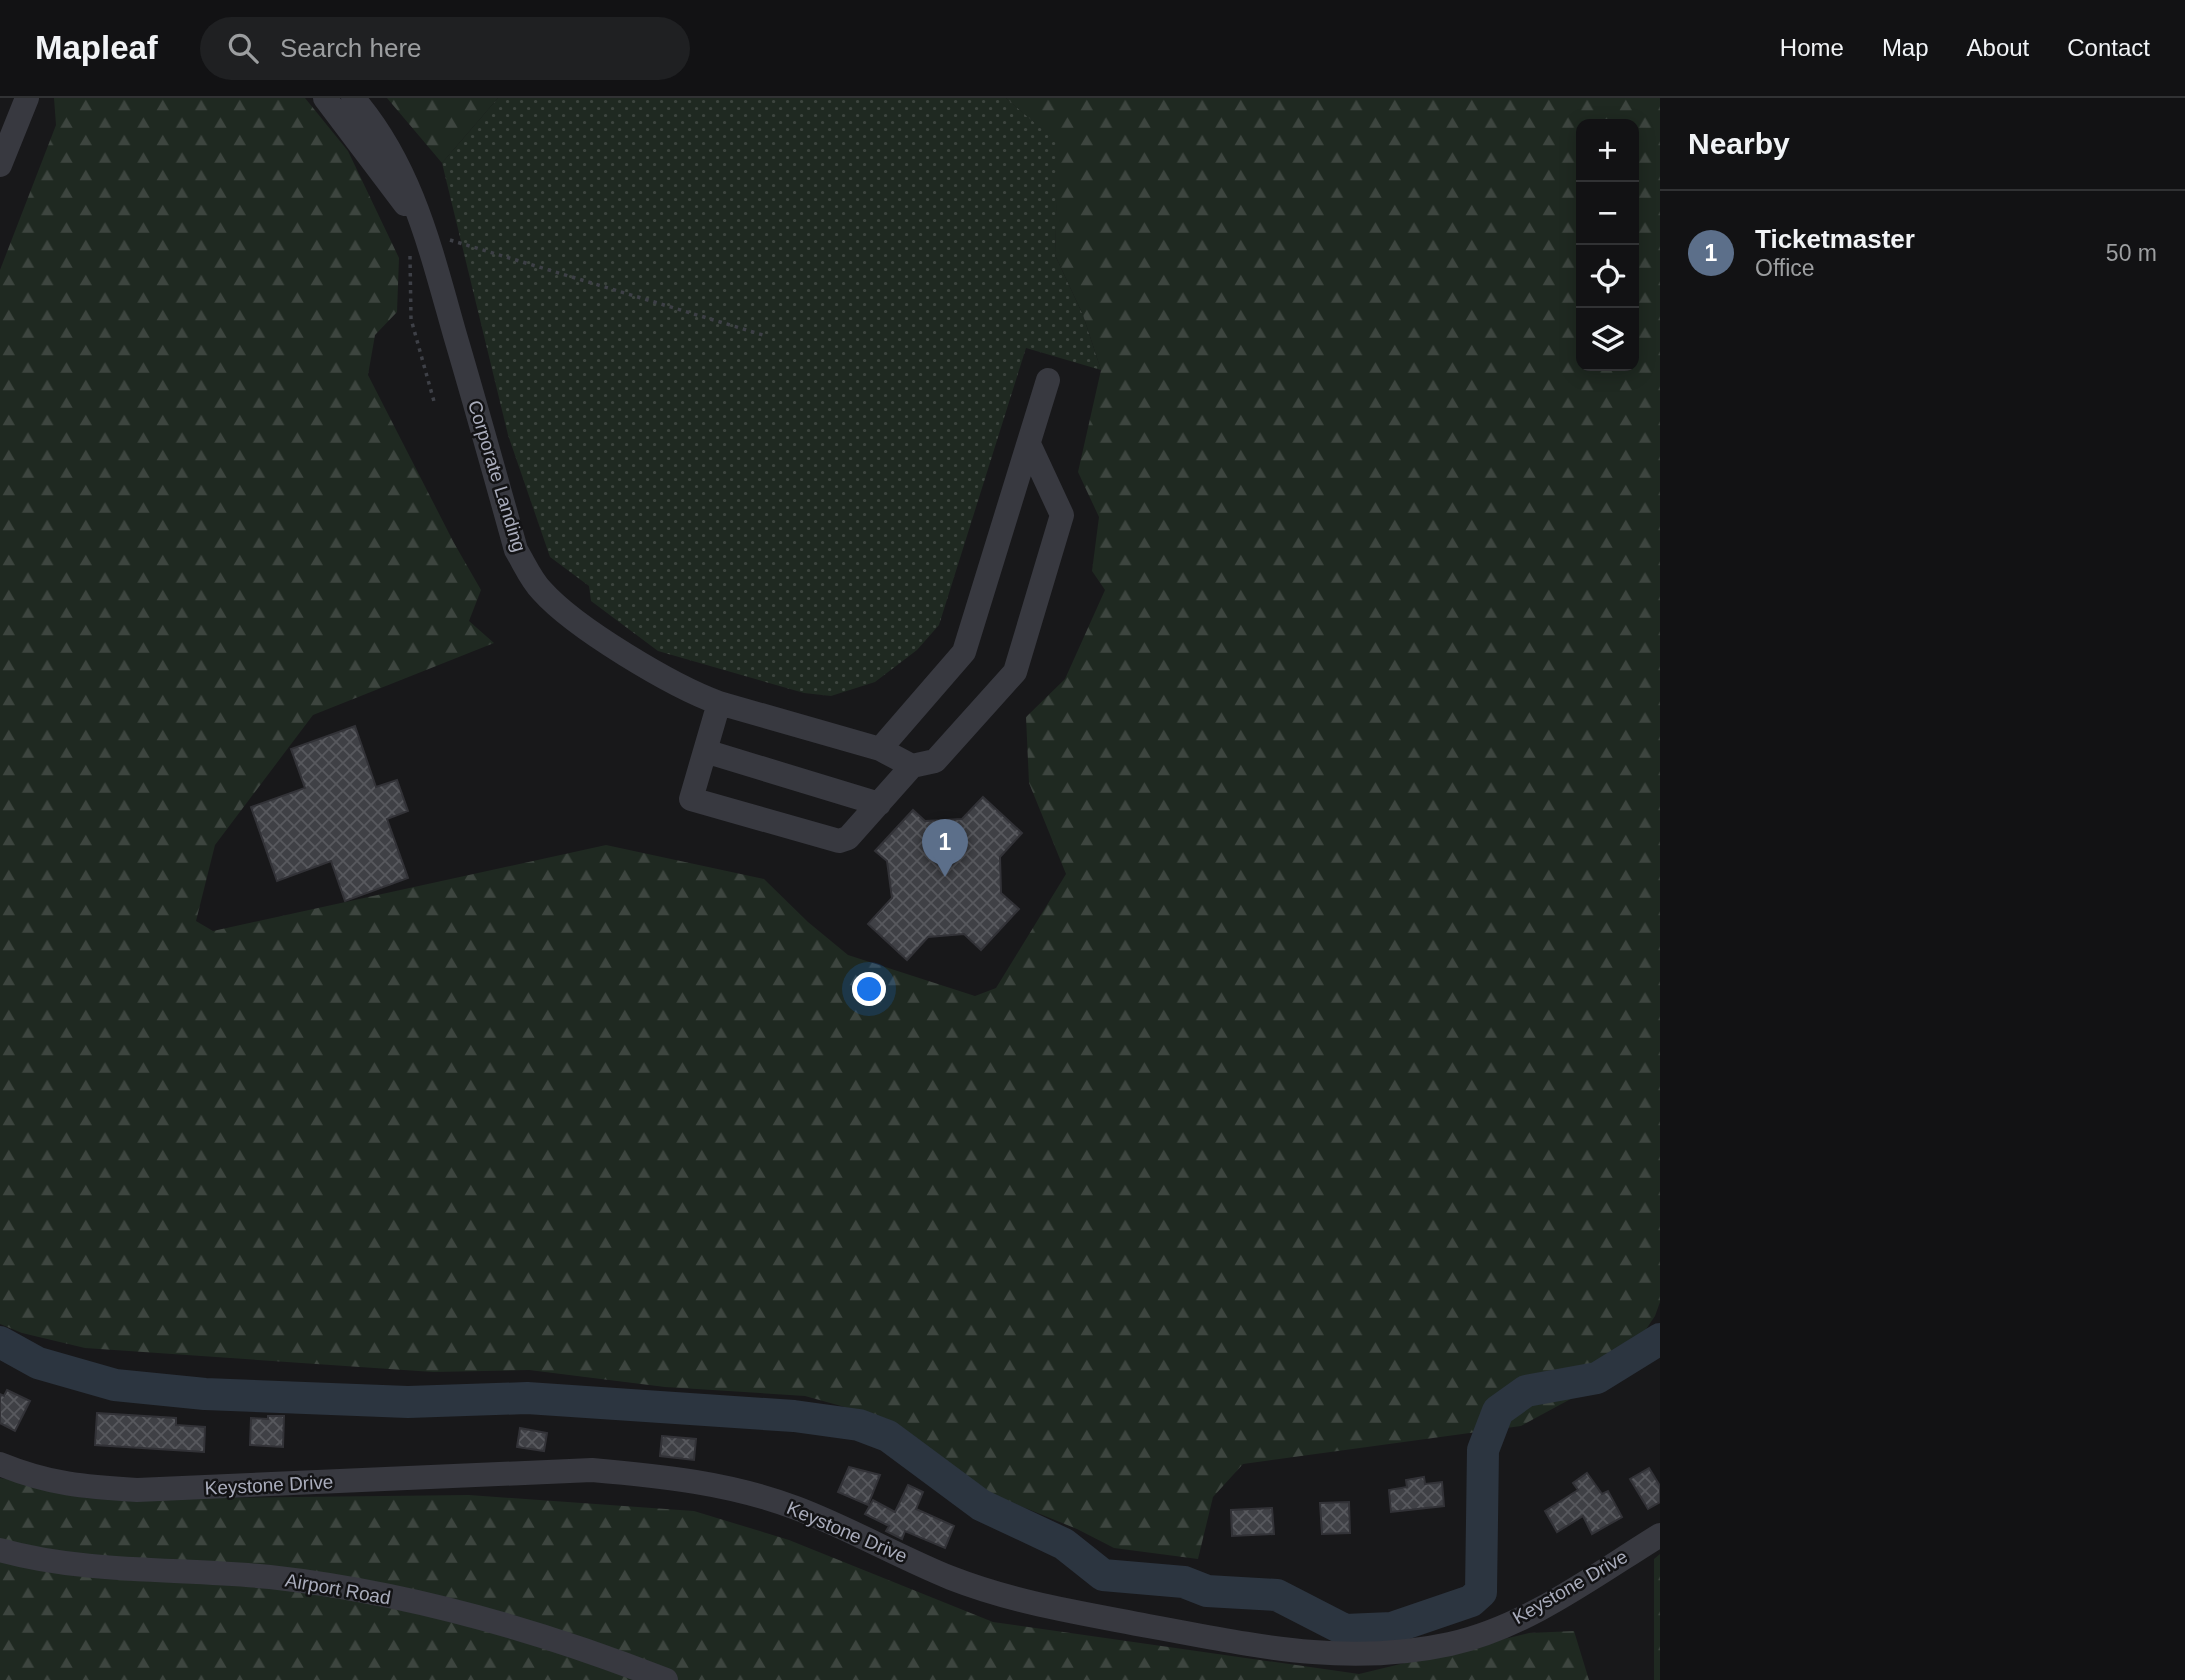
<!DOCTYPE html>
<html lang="en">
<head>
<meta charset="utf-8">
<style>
  body { margin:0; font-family:Arial,sans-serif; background:#1f2022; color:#f1f3f6 }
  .controls { position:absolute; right:21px; top:21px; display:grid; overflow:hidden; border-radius:14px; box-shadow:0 4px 18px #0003 }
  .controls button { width:63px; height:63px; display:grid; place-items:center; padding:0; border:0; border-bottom:2px solid #313234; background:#121214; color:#f1f3f6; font:35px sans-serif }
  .you { position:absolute; left:870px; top:892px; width:24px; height:24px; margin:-18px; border:5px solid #fff; border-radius:50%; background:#1a73e8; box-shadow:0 0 0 10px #1a73e833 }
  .badge { display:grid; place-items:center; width:46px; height:46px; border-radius:50%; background:#b45309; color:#fff; font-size:23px; font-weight:700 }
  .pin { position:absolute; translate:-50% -58px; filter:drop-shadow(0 2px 4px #0008) }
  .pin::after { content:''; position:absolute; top:37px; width:24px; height:21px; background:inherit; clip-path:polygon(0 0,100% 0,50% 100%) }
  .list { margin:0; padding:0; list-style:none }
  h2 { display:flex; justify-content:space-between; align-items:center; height:91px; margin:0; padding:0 28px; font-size:30px }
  h2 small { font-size:23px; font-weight:400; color:#9c9ea0 }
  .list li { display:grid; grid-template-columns:46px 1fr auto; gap:21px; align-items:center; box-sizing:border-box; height:126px; padding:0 28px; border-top:2px solid #313234 }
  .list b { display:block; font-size:26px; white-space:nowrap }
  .list p { margin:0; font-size:23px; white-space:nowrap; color:#9c9ea0 }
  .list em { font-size:23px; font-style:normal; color:#9c9ea0 }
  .icon { flex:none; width:38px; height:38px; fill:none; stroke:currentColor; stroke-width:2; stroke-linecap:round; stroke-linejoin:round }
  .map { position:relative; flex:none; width:1660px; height:1582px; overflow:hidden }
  header { display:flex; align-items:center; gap:42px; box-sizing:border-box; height:98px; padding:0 35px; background:#121214; border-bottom:2px solid #313234 }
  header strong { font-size:33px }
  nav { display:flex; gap:38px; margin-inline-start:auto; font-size:24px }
  .search { width:490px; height:63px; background:#1f2022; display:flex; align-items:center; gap:18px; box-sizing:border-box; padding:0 24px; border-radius:38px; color:#9c9ea0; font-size:26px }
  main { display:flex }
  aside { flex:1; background:#121214 }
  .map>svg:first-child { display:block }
  .grass { fill:url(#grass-dots) }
  .forest { fill:url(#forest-firs); fill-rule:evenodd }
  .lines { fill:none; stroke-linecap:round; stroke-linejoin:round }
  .river { stroke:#2c3540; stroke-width:32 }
  .building { fill:url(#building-cross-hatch); stroke:#323237; stroke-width:2 }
  .path { stroke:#3e4047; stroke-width:3.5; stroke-dasharray:3.5 5; stroke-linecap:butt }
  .minor { stroke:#383940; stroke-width:24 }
  .labels { text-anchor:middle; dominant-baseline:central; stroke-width:5; stroke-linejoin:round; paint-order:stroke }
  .street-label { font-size:19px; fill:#a9acbb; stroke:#131315 }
</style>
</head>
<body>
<header>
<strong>Mapleaf</strong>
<div class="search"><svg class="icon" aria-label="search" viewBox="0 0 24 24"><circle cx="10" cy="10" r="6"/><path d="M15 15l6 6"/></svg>Search here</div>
<nav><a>Home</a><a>Map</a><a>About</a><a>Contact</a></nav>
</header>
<main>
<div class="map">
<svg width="1660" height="1582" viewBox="0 0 1660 1582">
  <defs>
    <pattern id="grass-dots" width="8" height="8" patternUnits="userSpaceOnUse" patternTransform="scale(1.75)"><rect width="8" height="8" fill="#1f2921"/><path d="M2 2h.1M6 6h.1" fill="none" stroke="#3d453f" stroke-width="1.8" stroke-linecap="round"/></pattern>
    <pattern id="forest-firs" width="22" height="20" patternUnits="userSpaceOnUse" patternTransform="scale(1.75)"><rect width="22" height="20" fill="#1f2921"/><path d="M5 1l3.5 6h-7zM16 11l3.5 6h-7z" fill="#3d453f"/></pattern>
    <pattern id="building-cross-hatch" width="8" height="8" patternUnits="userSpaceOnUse" patternTransform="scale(1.75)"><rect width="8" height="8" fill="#3f4045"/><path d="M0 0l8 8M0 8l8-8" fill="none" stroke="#58595e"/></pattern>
  </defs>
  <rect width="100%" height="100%" fill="#18181a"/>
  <path class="grass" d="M498 0H1006L1059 45 1055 157 1083 217 1101 272 1026 250 939 527 917 552 875 584 831 598 804 595 658 553 591 503 589 488 550 459 508 337 442 65Z"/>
  <path class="forest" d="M54 0H305L348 53 399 160 397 214 375 237 368 277 454 445 481 492 469 523 494 545 313 617 215 747 196 823 213 833 606 747 764 781 808 824 848 857 975 898 996 890 1066 776 1029 685 1026 619 1065 581 1105 492 1092 473 1099 419 1078 374 1101 272 1083 217 1055 157 1058 45 1006 0H1660V1204L1655 1218 1615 1277 1521 1328 1243 1366 1213 1399 1198 1461 1114 1450 1077 1431 956 1382 888 1321 805 1298 665 1289 529 1272 433 1274 85 1250 22 1235 0 1226V172L56 27ZM1581 26H1634V268H1581Z
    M387 0H498L442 65Z
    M0 1380 138 1401 469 1397 694 1413 789 1442 993 1524 1359 1576 1529 1535 1574 1533 1589 1582H0Z
    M1660 1456V1582H1654V1461Z"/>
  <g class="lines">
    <path class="river" d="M0 1244 38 1265 115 1287 205 1296 408 1304 527 1300 794 1318 859 1327 888 1338 981 1407 1064 1446 1103 1477 1184 1484 1207 1493 1277 1497 1345 1532 1392 1530 1471 1503 1481 1494 1483 1352 1498 1313 1526 1293 1597 1280 1660 1241"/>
  </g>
  <path class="building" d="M355 628 376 689 397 682 408 713 387 721 408 780 345 803 331 763 277 783 251 709 305 690 291 651Z
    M983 699 1022 735 1000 759 1001 795 1019 811 981 852 964 836 928 839 907 862 868 826 892 800 887 763 875 753 913 712 925 723 962 721Z
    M7 1292 30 1303 15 1333 0 1325V1296L4 1298Z
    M97 1315 176 1320V1327L205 1329 204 1354 95 1347Z
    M268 1318H284L283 1349 250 1347 251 1320 268 1321Z
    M520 1330 547 1335 544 1353 517 1349Z
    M662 1338 696 1341 694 1362 660 1358Z
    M849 1369 880 1377 868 1407 838 1394Z
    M1649 1370 1660 1388V1404L1648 1411 1630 1381Z
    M1587 1375 1602 1396 1608 1393 1622 1419 1592 1436 1583 1418 1557 1434 1545 1413 1578 1392 1573 1385Z
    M1424 1379 1425 1386 1442 1384 1444 1408 1391 1414 1389 1392 1407 1389 1406 1382Z
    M908 1387 923 1394 916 1411 954 1428 945 1450 905 1433 902 1441 886 1433 889 1428 865 1416 873 1402 895 1414Z
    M1349 1404 1350 1435 1322 1436 1320 1405Z
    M1272 1410 1274 1436 1232 1438 1231 1412Z"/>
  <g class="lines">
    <path class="path" d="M450 142 763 237
      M410 158 411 221 435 307"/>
    <path class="minor" d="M325 0 405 106
      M353 0C412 68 431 153 455 237 476 308 496 380 516 452 524 465 531 482 542 493 575 530 672 588 719 605
      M0 67 27 0
      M880 651 964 554 1048 282
      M705 653 879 706
      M912 668 880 651 719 605 691 701 839 743 848 740 912 668 935 663 1015 574 1062 417 1029 346
      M0 1366C49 1386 85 1389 137 1392L592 1372C661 1378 730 1385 796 1410 849 1430 899 1459 951 1480 1015 1505 1081 1515 1148 1528 1252 1547 1345 1569 1450 1546 1527 1529 1595 1477 1660 1437
      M0 1452C87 1476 180 1470 270 1479 405 1494 539 1532 666 1582"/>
  </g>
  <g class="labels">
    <g class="street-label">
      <text transform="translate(497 378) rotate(73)">Corporate Landing</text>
      <text transform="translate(269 1387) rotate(-3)">Keystone Drive</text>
      <text transform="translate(847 1434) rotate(23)">Keystone Drive</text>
      <text transform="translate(1570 1489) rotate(-30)">Keystone Drive</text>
      <text transform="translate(338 1491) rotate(10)">Airport Road</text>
    </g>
  </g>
</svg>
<div class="controls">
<button>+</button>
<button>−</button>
<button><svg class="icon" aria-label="locate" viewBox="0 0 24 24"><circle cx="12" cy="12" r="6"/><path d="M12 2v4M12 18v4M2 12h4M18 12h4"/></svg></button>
<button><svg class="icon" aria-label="layers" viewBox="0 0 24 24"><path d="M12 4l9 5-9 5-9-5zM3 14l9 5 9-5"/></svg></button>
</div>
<div class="you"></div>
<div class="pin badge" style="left:945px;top:779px;background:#5c6f8a">1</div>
</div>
<aside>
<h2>Nearby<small></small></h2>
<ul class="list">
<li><span class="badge" style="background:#5c6f8a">1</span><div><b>Ticketmaster</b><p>Office</p></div><em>50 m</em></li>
</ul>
</aside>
</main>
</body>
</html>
